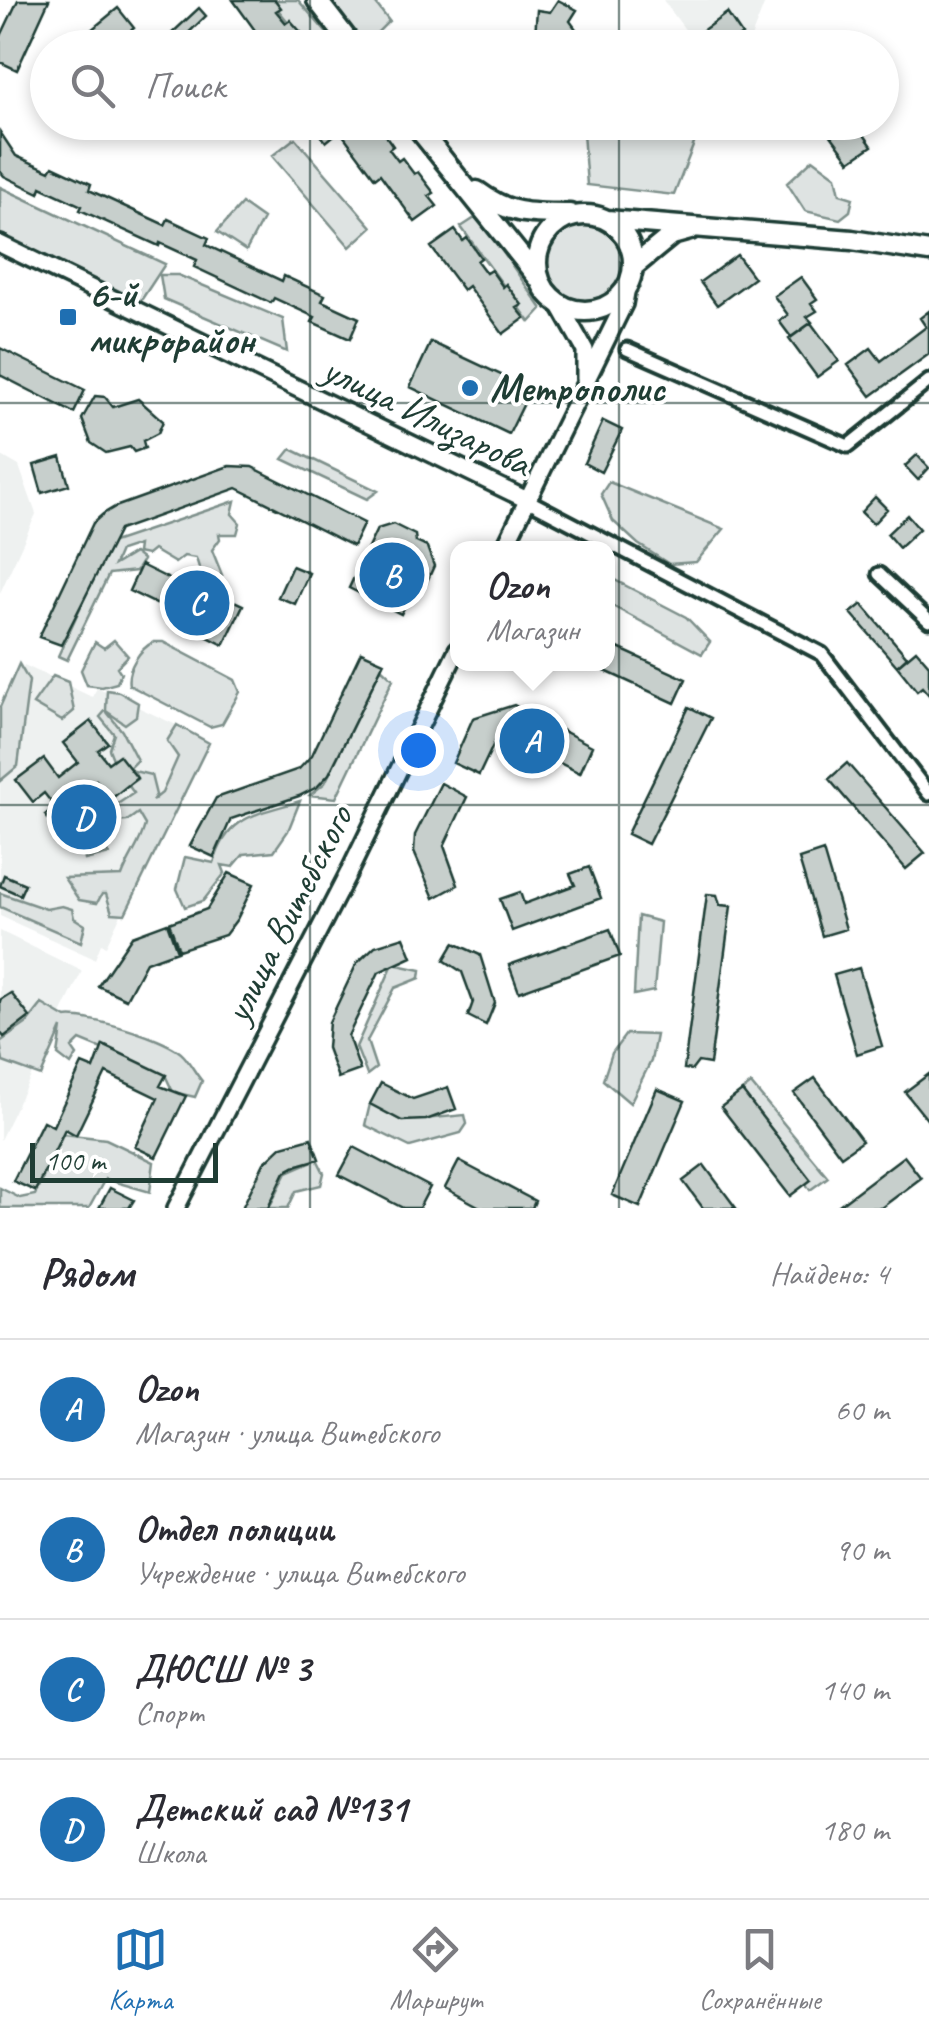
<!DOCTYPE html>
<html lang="ru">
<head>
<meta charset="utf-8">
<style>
  body { margin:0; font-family:Caveat,sans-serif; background:#f7f7f7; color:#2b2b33 }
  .scale { position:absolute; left:30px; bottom:25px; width:188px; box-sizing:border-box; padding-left:10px; border:5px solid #1f3d34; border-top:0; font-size:28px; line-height:35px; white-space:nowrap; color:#1f3d34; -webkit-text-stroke:8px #fff; paint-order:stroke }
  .you { position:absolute; left:418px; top:750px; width:35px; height:35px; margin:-25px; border:8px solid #fff; border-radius:50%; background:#1a73e8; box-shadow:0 0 0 15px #1a73e833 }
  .badge { display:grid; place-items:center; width:65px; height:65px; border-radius:50%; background:#1f6fb2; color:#fff; font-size:32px; font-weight:700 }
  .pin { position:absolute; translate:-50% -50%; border:5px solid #fff; box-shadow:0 2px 10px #0006 }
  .popup { position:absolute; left:450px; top:541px; width:165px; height:130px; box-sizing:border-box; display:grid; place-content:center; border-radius:20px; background:#fff; filter:drop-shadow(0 2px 8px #0005); font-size:32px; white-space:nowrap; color:#7c7c81 }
  .popup b { font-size:38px; color:#2b2b33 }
  .popup::after { content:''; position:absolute; left:50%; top:100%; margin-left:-20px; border:20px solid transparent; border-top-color:#fff }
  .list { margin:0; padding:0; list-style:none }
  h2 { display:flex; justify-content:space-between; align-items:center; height:130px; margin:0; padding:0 40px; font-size:42px }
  h2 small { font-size:32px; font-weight:400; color:#7c7c81 }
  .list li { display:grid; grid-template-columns:65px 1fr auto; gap:30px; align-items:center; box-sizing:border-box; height:140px; padding:0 40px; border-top:2px solid #e1e1e2 }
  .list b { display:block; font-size:38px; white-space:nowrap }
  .list p { margin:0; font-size:32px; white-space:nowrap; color:#7c7c81 }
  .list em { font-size:32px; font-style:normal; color:#7c7c81 }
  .icon { flex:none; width:55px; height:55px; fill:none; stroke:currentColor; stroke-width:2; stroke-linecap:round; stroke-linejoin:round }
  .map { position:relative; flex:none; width:929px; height:1208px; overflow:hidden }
  .search { position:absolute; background:#fff; box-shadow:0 5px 15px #0003; left:30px; right:30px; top:30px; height:110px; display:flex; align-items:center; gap:25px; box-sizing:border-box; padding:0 35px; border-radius:55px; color:#7c7c81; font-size:38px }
  .sheet { height:690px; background:#fff }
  nav { display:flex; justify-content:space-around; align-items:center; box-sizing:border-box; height:140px; border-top:2px solid #e1e1e2; background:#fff; font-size:28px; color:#7c7c81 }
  nav a { display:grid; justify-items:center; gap:5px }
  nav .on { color:#1f6fb2 }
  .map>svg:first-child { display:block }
  .built { fill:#eef1f0 }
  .green { fill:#dee3e2; stroke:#7e908b; stroke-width:2.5 }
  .building { fill:#c7cfcc; stroke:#1f3d34; stroke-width:2.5 }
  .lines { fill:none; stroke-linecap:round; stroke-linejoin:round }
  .minor-casing { stroke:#1f3d34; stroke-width:19 }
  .tertiary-casing { stroke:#1f3d34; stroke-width:22 }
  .secondary-casing { stroke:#1f3d34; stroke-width:25 }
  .minor { stroke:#fff; stroke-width:11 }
  .tertiary { stroke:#fff; stroke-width:15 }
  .secondary { stroke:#fff; stroke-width:18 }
  .grid { fill:none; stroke:#1f3d34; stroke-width:2.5; stroke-opacity:0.55 }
  .poi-dot { fill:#1f6fb2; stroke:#fff; stroke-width:4 }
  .labels { text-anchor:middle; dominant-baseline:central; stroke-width:8; stroke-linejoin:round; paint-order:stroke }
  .poi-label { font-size:40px; font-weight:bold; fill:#1f3d34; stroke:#fff; text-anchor:start }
  .street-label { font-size:40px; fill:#1f3d34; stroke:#fff }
</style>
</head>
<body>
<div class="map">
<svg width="929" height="1208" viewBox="0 0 929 1208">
  <rect width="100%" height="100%" fill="#fff"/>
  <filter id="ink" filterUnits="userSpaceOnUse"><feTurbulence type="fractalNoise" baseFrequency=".01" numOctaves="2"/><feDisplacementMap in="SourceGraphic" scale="20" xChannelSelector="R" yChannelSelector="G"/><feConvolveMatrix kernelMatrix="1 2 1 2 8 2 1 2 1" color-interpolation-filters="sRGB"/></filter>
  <g filter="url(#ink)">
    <path class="built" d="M663 0H766L747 48 698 47Z
      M0 455 19 466 36 514 0 593Z
      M24 665 92 697 97 688 204 738 106 946 101 944 95 959 0 916V716Z
      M0 931 82 971 0 1140Z"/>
    <path class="green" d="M270 0H298L331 38 318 47H309Z
      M327 0H373L389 21 363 47Z
      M591 123V122L702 123 674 195 587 185 583 133Z
      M295 138 372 227 350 247 272 156Z
      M813 159 836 176 840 194 853 198 850 211 840 219 805 211 787 183Z
      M0 187 165 264 136 308 0 238Z
      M242 204 263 219 246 251 217 232Z
      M478 216 542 309 530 322 461 227Z
      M547 262a38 38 0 1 1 76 0a38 38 0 1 1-76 0Z
      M160 275H178L283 319 287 352 164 299Z
      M291 449 378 491 367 499 283 459Z
      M609 482 724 529 696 562 669 564 638 544 613 521 601 494Z
      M235 501 232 514 240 523 237 534H219L220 539 212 550 222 575 202 577 196 558 184 556 175 563 153 550 147 555 137 553 138 545 120 551 114 565 134 553 143 560 136 571 109 574 67 660 58 656 110 543Z
      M607 576 686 617 710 642 702 654 607 603Z
      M114 640 128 656 117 667 121 673 117 683 102 687 87 685 81 670 95 642 104 648Z
      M154 642H163L235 680 240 692 222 724 210 727 129 685C126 670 140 648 154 642Z
      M19 664 29 681 18 766 0 781V707Z
      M381 668 393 679 336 798 310 795 325 783Z
      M53 676 68 682 74 711 62 721 33 704Z
      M107 690 119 692 138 703 136 716 125 724 106 711 122 731 137 760 129 768 121 758 113 759 109 749 114 734 100 717 106 710Z
      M177 725 209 743 125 914 112 913 106 894H102L97 903 79 900 64 878 122 876C129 857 140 845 145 825L138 813 127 821 111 822 100 808 94 815 103 827 97 840 109 854 85 860 79 827 89 817 77 800 87 793 101 804 108 799 116 805 134 793 128 785 137 779 134 771 151 775 156 795 152 801 162 793 178 757 167 741Z
      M300 801 288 831 274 851 244 854 233 867 222 865 225 873 203 901 185 907 177 889 185 857 214 863C227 815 258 814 300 801Z
      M0 893 46 909 62 906 72 909 74 918 85 925 81 942 0 907Z
      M638 916 660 922 654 991 634 995Z
      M393 964 421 970 420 978 395 988 367 1041 376 1068 367 1075 356 1047Z
      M42 1004 66 1018C85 1014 170 1039 184 1056 191 1064 195 1073 202 1081L195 1097 173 1092 165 1075 80 1040 72 1048 77 1055 71 1065 58 1055 62 1028 41 1076 3 1062 0 1042 27 1023Z
      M626 1034 656 1035 651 1061 630 1103 603 1080 612 1053Z
      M751 1084 828 1177 810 1190 742 1091Z
      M370 1104 402 1121 465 1115 467 1124 461 1133 410 1147 365 1125Z
      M63 1134 106 1139 154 1162 150 1192 105 1179 89 1208H0V1188L20 1198 35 1195Z
      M317 1159 324 1173 321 1185 296 1191 288 1208H269L287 1172Z"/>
    <path class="building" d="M18 0H49L17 70 0 62V38Z
      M233 0H275L281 8 276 11 286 23 290 20 315 48H276L267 36 262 40Z
      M558 0 577 10 570 21 587 44 601 41 603 48H558L553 39 535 35 537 10 550 12Z
      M118 8 134 28 111 48H105L101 42 94 47 85 35Z
      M199 8 206 16 173 48H156Z
      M727 13 742 35 725 48H704L695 36Z
      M444 30 457 48H428L426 44Z
      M311 122H350L326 142Z
      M360 122H370L375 129 379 126 393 146 389 149 398 161 402 158 414 174 418 172 434 193 429 196 437 206 415 222 380 174 375 178 343 135Z
      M821 122H855L872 146 850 161Z
      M0 132 16 156 50 171 53 166 91 184 89 190 165 225 168 219 209 238 206 245 282 281 284 276 325 295 322 301 359 318 350 339 312 322 315 317 274 298 271 303 194 267 197 260 160 243 159 246 80 210 82 206 41 187 39 193 4 176 0 171Z
      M455 230 463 241 467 238 481 258 477 261 486 273 491 270 503 287 506 284 522 305 517 308 525 318 503 334 468 286 463 290 431 247Z
      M737 255 754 278 717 305 700 282Z
      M801 277 817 299 811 303 817 311 807 317 812 322 791 337 779 321 788 315 774 296Z
      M929 311V354L871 396 848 365 871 348 881 361 926 327 920 318Z
      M811 323 839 361 817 377 789 339Z
      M431 342 531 389 509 434 410 387Z
      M0 348 85 390 74 413 0 375Z
      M95 396 105 397 113 407 138 399 163 421 158 433 143 441 145 448 134 452 130 447 106 453 91 443 82 419Z
      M603 421 622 430 601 472 584 463Z
      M917 455 929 468 918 480 905 466Z
      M61 457 69 485 42 493 34 465Z
      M229 466 252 467 364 523 353 546 237 488 119 530 61 645 39 637 93 523 103 514 115 507Z
      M875 497 887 509 873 524 861 512Z
      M907 515 919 529 899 548 887 534Z
      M393 524 415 535 416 542 427 547 434 566 424 588 415 585 401 614 349 588 377 529Z
      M141 565 216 602 219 594 243 605 224 645 200 633 204 627 129 591Z
      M292 566 309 573 295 604 278 597Z
      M862 604 907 657 897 666 851 613Z
      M607 643 686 679 675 703 590 664H607Z
      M916 650 929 665V695L922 687 917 691 897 666Z
      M361 652 384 662 329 774 317 787 299 796 231 819 214 857 190 846 216 798 299 769 312 755Z
      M514 705 592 746 580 773 499 733 479 775 453 763 473 718Z
      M689 707 711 718 648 844 627 834Z
      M91 721 108 743 98 750 108 763 119 755 137 778 111 799 96 780 74 797 90 817 63 838 45 815 55 807 44 793 33 802 16 780 44 759 58 778 78 762 63 743Z
      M847 763 925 853 906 869 829 779Z
      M441 783 467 797 444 846 458 885 434 898 414 852 415 835Z
      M823 851 846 929 822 936 799 859Z
      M589 867 601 898 512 931 500 899 520 892 524 904 575 885 570 874Z
      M229 873 254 884 237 919 225 935 179 950 169 923 207 909Z
      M4 875 25 884 20 895 0 886Z
      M707 894 717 895 720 905 731 906 710 1064 698 1062 692 1070 684 1069Z
      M167 923 177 951 146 962 126 999 98 986 132 936Z
      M610 929 620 956 519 992 509 965Z
      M404 937 412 957 379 972 348 1036 360 1070 338 1078 327 1048 329 1022 357 963 375 946Z
      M454 943 480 955 495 1003 486 1025 468 1016 473 1002 462 972 444 960Z
      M859 968 882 1046 857 1054 834 975Z
      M11 993 30 1017 4 1037 0 1032V1000Z
      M103 1045 166 1075 160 1086 186 1096 156 1157 135 1147 158 1098 106 1073 76 1135 65 1129 35 1191 13 1181 43 1121 53 1126 82 1064 94 1069Z
      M929 1074V1122L905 1092Z
      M815 1078 862 1141 841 1156 794 1093Z
      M381 1083 413 1099 448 1087 456 1109 426 1120 402 1121 370 1104Z
      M657 1089 685 1101 640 1207 612 1195Z
      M742 1091 811 1180 790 1196 721 1107Z
      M311 1138 319 1159 298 1165 285 1172 268 1208H242L264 1163 282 1146Z
      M354 1147 430 1187 419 1208H403L339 1175Z
      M904 1156 921 1178 881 1208H835Z
      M459 1161 535 1201 532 1208H482L445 1188Z
      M704 1165 736 1208H703L683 1181Z
      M110 1188 134 1200 129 1208H99Z"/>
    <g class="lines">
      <g class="minor-casing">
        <path id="minor" d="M627 349 848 446 929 381
          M527 500 822 654 929 794
          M879 574 929 621"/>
      </g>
      <g class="tertiary-casing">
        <path id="tertiary" d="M0 244 527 500
          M559 304 585 350V379
          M504 548 624 304 627 287
          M176 1208 351 868 457 650"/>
      </g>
      <g class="secondary-casing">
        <path id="secondary" d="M317 0 354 48
          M413 122 539 279
          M477 191C509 215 531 214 570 214
          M537 263a48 48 0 1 1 96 0a48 48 0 1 1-96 0Z
          M607 220 852 240 929 252
          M633 267 672 235 690 230"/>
      </g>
      <use href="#minor" class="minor"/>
      <use href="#tertiary" class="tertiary"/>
      <use href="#secondary" class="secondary"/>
    </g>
  </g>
  <path class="grid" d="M310 0V48M619 0V48M310 122V1208M619 122V1208M0 403H929M0 805H929"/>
  <g class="poi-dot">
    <rect x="58" y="307" width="20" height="20" rx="5"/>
    <circle cx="470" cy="388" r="10"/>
  </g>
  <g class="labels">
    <g class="poi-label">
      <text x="88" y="294">6-й<tspan x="88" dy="46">микрорайон</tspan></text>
      <text x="490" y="388">Метрополис</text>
    </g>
    <g class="street-label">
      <text transform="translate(427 416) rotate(26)">улица Илизарова</text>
      <text transform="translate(288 914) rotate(-63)">улица Витебского</text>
    </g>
  </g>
</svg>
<div class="scale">100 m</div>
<div class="you"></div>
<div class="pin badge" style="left:532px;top:741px">A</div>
<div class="popup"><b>Ozon</b>Магазин</div>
<div class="pin badge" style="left:392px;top:575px">B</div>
<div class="pin badge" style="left:197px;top:603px">C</div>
<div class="pin badge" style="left:84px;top:817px">D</div>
<div class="search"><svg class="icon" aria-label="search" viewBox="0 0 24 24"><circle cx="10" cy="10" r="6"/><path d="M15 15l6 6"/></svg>Поиск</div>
</div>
<section class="sheet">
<h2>Рядом<small>Найдено: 4</small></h2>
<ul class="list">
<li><span class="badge">A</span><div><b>Ozon</b><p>Магазин · улица Витебского</p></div><em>60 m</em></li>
<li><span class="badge">B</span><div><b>Отдел полиции</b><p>Учреждение · улица Витебского</p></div><em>90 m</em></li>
<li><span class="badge">C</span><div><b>ДЮСШ № 3</b><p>Спорт</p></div><em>140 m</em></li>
<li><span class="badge">D</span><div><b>Детский сад №131</b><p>Школа</p></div><em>180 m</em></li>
</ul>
</section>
<nav>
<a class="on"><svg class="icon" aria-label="map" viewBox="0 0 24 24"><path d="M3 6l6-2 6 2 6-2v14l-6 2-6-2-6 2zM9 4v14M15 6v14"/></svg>Карта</a>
<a><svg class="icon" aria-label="directions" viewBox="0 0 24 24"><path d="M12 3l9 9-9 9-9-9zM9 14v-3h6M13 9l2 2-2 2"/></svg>Маршрут</a>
<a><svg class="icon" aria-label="saved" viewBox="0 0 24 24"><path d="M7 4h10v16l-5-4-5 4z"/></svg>Сохранённые</a>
</nav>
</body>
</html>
